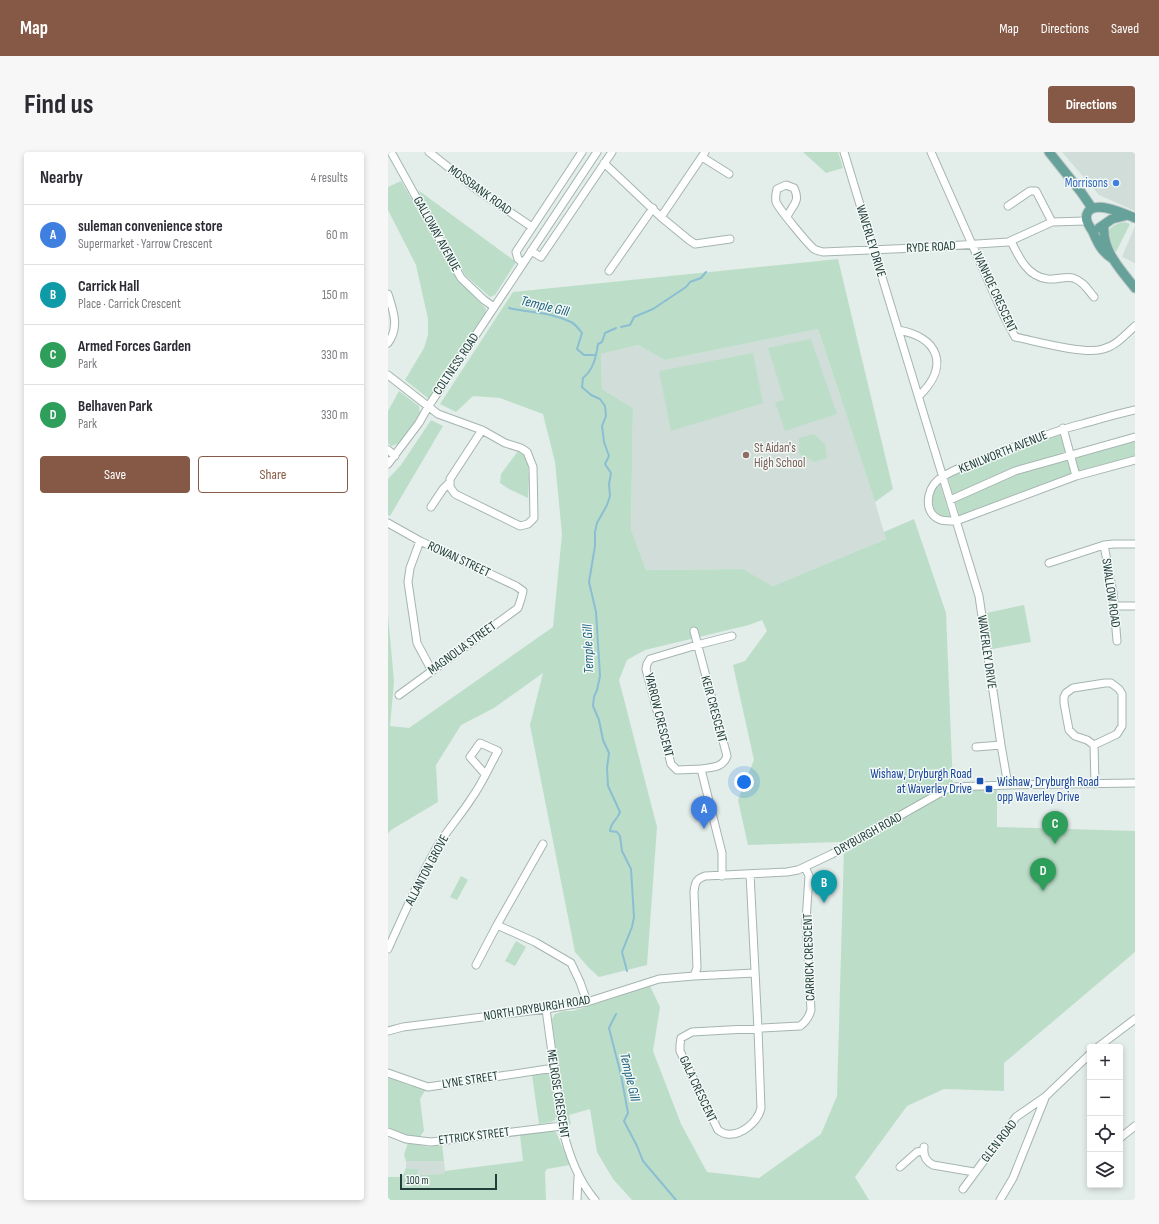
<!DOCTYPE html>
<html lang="en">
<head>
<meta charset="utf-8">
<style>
  body { margin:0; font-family:"Sofia Sans Condensed",sans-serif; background:#f7f7f7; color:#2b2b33 }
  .controls { position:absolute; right:12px; bottom:12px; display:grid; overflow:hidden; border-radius:4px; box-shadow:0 2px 6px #0003 }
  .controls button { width:36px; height:36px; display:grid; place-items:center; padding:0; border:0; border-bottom:1px solid #e1e1e2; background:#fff; color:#2b2b33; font:20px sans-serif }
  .scale { position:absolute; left:12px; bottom:10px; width:97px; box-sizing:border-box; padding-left:4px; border:2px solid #223e3a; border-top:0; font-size:11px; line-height:14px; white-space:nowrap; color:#223e3a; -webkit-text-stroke:3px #f3f9f7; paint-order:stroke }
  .you { position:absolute; left:356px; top:630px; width:14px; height:14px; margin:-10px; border:3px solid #fff; border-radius:50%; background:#1a73e8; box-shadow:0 0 0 6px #1a73e833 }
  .badge { display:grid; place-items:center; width:26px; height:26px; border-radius:50%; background:#855945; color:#fff; font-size:13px; font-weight:700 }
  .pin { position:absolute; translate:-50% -33px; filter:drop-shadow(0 1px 2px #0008) }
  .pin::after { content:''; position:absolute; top:21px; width:14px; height:12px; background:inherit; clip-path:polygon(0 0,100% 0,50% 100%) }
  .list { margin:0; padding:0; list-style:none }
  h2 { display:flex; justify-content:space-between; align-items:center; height:52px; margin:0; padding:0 16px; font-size:17px }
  h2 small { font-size:13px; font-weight:400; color:#7c7c81 }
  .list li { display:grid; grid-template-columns:26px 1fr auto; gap:12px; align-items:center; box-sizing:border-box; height:60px; padding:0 16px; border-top:1px solid #e1e1e2 }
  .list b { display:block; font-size:15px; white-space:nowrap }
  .list p { margin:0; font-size:13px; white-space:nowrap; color:#7c7c81 }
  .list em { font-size:13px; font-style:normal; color:#7c7c81 }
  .actions { display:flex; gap:8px; padding:12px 16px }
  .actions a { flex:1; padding:9px 0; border:1px solid #855945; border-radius:4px; text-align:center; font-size:14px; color:#855945 }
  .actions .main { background:#855945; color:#fff }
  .icon { flex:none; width:22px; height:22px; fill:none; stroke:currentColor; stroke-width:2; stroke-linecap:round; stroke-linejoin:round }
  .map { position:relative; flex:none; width:747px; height:1048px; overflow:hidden; border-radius:4px }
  header { display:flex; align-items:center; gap:24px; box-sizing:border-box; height:56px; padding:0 20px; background:#855945; color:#fff }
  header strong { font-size:19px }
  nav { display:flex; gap:22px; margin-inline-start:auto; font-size:14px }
  .intro { display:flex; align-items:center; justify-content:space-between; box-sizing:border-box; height:96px; padding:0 24px }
  h1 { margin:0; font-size:28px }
  .button { padding:10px 18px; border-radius:4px; background:#855945; color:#fff; font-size:14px; font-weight:700 }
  main { display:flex; gap:24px; padding:0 24px }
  aside { flex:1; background:#fff; border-radius:4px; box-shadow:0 2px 6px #0003 }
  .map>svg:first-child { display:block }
  .built { fill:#d1ddd9 }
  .green { fill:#bcdec9 }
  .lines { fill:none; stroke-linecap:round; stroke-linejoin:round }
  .stream { stroke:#8bbed2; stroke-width:2 }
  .minor-casing { stroke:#a5b5b1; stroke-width:9 }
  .major-casing { stroke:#c1c9c8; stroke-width:11 }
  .minor { stroke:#fff; stroke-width:7 }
  .major { stroke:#67a29a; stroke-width:9 }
  .shop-dot { fill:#3f7fe0; stroke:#f3f9f7; stroke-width:1.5 }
  .education-dot { fill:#8d6e63; stroke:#f3f9f7; stroke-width:1.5 }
  .transit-dot { fill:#1a4fb4; stroke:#f3f9f7; stroke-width:1.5 }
  .labels { text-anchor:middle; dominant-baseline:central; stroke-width:3; stroke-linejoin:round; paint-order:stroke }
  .shop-label { font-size:13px; fill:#366cbe; stroke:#f3f9f7; text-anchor:end }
  .street-label { font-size:13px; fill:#223e3a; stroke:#f3f9f7 }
  .education-label { font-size:13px; fill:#785e54; stroke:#f3f9f7; text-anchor:start }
  .transit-label { font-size:13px; fill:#164399; stroke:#f3f9f7; text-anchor:end }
  .water-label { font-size:14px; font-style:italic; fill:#1c5f7a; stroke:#f3f9f7 }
</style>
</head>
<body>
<header>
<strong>Map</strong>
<nav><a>Map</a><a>Directions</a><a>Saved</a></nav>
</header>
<div class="intro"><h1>Find us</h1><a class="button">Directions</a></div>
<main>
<aside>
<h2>Nearby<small>4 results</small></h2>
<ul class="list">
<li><span class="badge" style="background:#3f7fe0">A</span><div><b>suleman convenience store</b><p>Supermarket · Yarrow Crescent</p></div><em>60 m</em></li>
<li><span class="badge" style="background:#0f9aa8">B</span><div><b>Carrick Hall</b><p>Place · Carrick Crescent</p></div><em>150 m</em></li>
<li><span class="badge" style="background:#2e9e5b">C</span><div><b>Armed Forces Garden</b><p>Park</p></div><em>330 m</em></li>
<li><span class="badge" style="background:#2e9e5b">D</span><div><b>Belhaven Park</b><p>Park</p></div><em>330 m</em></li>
</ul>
<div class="actions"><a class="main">Save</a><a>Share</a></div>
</aside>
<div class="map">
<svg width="747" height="1048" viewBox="0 0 747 1048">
  <rect width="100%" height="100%" fill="#e3ede9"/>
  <path class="built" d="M674 0H747V59L711 43Z
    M747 74V111L734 105Z
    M430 177 487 350 498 387 385 434 355 417 258 418 243 377 245 256 214 237 213 202 250 193 277 208Z
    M18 1009H56L57 1019 55 1022 30 1023V1017L18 1016Z"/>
  <path class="green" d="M415 0H450L455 16 438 21Z
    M13 29 71 129 98 157 97 162 41 247 17 228 36 196 40 183V167L28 113 0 58V35Z
    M30 38 128 110 107 143 102 145 77 123Z
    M737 70 742 72 728 100C717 86 716 73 737 70Z
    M450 107 505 337 487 350 430 177 277 208 250 193 213 202 214 237 245 256 243 377 258 418 355 417 385 434 498 387 496 380 526 367 558 461 565 635 609 634V675L747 679V800L616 911V939L556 937 519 954 467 1025 481 1048H244L225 1027 209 1000 202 957 181 963 183 972 177 974 164 867 167 862 176 859H185L262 834 272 855 265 899 293 972 319 1020 371 1026 433 982 449 944 456 695 452 690 360 693 350 648 366 608 345 513 357 509 379 479 374 468 361 473 257 498 239 508 231 528 269 675 259 813 211 825 200 815 187 800 142 573 155 521 106 556 73 573 48 613 50 650 3 678 0 682V462L6 530 2 574 21 576 165 475 174 382 167 310 155 262 112 246 85 244 68 260 52 252 125 140Z
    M423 187 449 262 397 279 387 250 396 248 380 196Z
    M365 201 375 251 283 279 271 219Z
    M11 239 31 254 32 261C26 271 15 293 3 294L0 291V259Z
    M43 268 55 274 2 364 0 363V327L13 313Z
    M673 280 679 302 565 344 560 325 573 319Z
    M426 282 437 292 439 306 427 310 411 302V286Z
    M747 287V305L689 320 685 305Z
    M130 299 139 305 141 325 140 346 121 337 112 331 113 322Z
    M680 306 685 322 620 345 572 365 567 348 628 321Z
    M552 332 562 365C540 366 542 351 547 335Z
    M636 453 643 490 599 498 594 462Z
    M73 724 80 728 69 748 62 745Z
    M128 789 138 795 127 814 117 809Z
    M157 921H160L163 926 168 963 167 968 163 970 151 972 144 923Z
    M0 924 20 933 38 937 32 947 36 979 31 986 24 985 0 975Z
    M165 979 168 980 182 1013 159 1017 157 1020 158 1048H0V1025H11L15 1023 18 1016 30 1017V1023L55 1022 57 1019 135 1009 132 983Z
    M20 990 40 995 54 993 56 1009H18L16 1003Z"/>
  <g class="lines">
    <path class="stream" d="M121 156C141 161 163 160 183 170 187 172 191 177 194 181L189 197 196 203H208
      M233 175 242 173 246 165 265 157 298 135 302 130 313 126 318 120
      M228 176 217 181 214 190 210 192C208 206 205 218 195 226L194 235 203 243 212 247 217 254 218 264 214 274 216 290 221 304 217 312 223 321 221 332 222 344 219 353 209 371 207 380V394L201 430 208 460 212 524 209 538 206 545 205 554 211 568 215 588 221 601 219 616 220 634 232 660C229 669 223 669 222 679L229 680 232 684 234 699 243 717 246 765 244 775 234 800 239 819
      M228 862 221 876 233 923 240 961 236 969 249 994 255 1009 288 1048"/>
    <g class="minor-casing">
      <path id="minor" d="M3 0 73 126 96 148 106 155
        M41 0 88 37 144 75
        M456 0 591 444 613 593 620 633
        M543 0 615 162 627 185C648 189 696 203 715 197 728 194 737 183 747 174
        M314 5 341 22
        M216 11 273 65 301 88 307 92 342 87
        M620 54 642 39H648L664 70
        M273 65 317 0
        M399 65C404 53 413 50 406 36L398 33 389 37C388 41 387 45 388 50 391 57 419 91 426 97 429 99 432 99 435 100L528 96 620 90 664 70 698 69
        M623 89C631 106 640 125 660 127 668 128 678 124 685 126 695 129 700 138 706 145
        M143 99 153 105 224 0
        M135 111 130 107 128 100 194 0
        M221 119 265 56
        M0 142C5 158 12 175 0 191
        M510 178C551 185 562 214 531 244
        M0 223 50 262 94 278 117 291 133 296 139 300 145 315 146 366 140 372 132 374 67 342 62 335V327L94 278
        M747 258C729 262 712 267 694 272 662 280 631 293 600 305 583 312 564 317 550 328 538 338 535 362 553 368 558 369 563 369 568 369L688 324 747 308
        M675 276 688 324
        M0 298 7 304
        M0 312 31 271 40 255 209 0
        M562 348 627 319 747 285
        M43 355 55 337 62 330
        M0 371 32 389 128 434 135 439 133 447 130 456 11 543
        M32 389 22 416 20 430 29 491 44 519
        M716 393 725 441 729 489
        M661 411 716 393 726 392H747
        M726 454H747
        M306 479 339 604C335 616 324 615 313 617
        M706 593 725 584 729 582 734 574V542L731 537 723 531H717L685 536 678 541 676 545V551L681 578 687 584 699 588 706 593 707 632
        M588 595 613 593
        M155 692 109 773 147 790 183 811 192 830 199 850
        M362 722 370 877 373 956C370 970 353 984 339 982 336 982 333 980 330 978L292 899V893L293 886 304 880 412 874C418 870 421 865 423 858L418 769 421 724 417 715
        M334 724V701L313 617 289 618 283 612 258 517 259 512 262 507 309 493 344 484
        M0 797C16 762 31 727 49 695 59 678 73 663 83 647 94 632 101 615 110 599L92 591 82 605 97 622
        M88 813 109 773
        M306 824 309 816 306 740C307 731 308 727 317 724L399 720 410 718 444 702 559 637 565 635 620 633 747 631
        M158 857 174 974C180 1001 189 1027 207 1048
        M0 879 15 875 158 857 199 850 271 827 306 824 367 821
        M710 895 747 867
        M0 921 40 935 166 916
        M0 980 18 987 43 990 174 974
        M732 986 747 974
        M536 995C535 1003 537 1009 545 1013L586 1020
        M512 1015 529 1000 535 999
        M575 1037 628 965 657 945 702 902
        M189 1048 190 1025
        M612 1048 625 1026 657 946"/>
    </g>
    <g class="major-casing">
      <path id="major" d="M661 0 693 40 704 56
        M716 74C714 99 733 118 747 136
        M711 76 724 67 740 63
        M725 107C714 100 710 92 705 80 703 76 700 73 699 69 698 66 698 63 700 60 708 48 737 62 747 66"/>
    </g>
    <use href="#minor" class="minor"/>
    <use href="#major" class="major"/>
  </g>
  <circle class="shop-dot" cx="728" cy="31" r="4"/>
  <circle class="education-dot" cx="358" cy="303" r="4"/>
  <g class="transit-dot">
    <rect x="588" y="625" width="8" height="8" rx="2"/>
    <rect x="597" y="633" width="8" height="8" rx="2"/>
  </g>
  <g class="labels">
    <g class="shop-label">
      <text x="720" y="31">Morrisons</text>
    </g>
    <g class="street-label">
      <text transform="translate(92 38) rotate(36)">MOSSBANK ROAD</text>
      <text transform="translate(49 82) rotate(61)">GALLOWAY AVENUE</text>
      <text transform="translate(483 89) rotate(73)">WAVERLEY DRIVE</text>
      <text transform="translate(543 95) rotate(-3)">RYDE ROAD</text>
      <text transform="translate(607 140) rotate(65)">IVANHOE CRESCENT</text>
      <text transform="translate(68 212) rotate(-56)">COLTNESS ROAD</text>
      <text transform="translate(615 300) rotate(-22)">KENILWORTH AVENUE</text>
      <text transform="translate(71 407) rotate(25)">ROWAN STREET</text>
      <text transform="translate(723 441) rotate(82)">SWALLOW ROAD</text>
      <text transform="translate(74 496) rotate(-36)">MAGNOLIA STREET</text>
      <text transform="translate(599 500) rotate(82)">WAVERLEY DRIVE</text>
      <text transform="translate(326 557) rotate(75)">KEIR CRESCENT</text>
      <text transform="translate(271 563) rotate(76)">YARROW CRESCENT</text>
      <text transform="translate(480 682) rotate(-29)">DRYBURGH ROAD</text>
      <text transform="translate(39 718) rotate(-62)">ALLANTON GROVE</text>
      <text transform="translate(421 805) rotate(-92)">CARRICK CRESCENT</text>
      <text transform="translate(149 856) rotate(-9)">NORTH DRYBURGH ROAD</text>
      <text transform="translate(82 928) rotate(-9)">LYNE STREET</text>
      <text transform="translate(310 937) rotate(65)">GALA CRESCENT</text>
      <text transform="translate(170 942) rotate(81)">MELROSE CRESCENT</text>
      <text transform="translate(86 984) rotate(-7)">ETTRICK STREET</text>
      <text transform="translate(611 989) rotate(-52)">GLEN ROAD</text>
    </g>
    <g class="education-label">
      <text x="366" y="296">St Aidan's<tspan x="366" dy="15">High School</tspan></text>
    </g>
    <g class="transit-label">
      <text x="584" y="622">Wishaw, Dryburgh Road<tspan x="584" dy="15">at Waverley Drive</tspan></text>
      <text x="609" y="630" text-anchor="start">Wishaw, Dryburgh Road<tspan x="609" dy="15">opp Waverley Drive</tspan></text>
    </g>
    <g class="water-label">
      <text transform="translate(157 154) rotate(14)">Temple Gill</text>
      <text transform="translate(200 497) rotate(-92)">Temple Gill</text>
      <text transform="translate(242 925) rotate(77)">Temple Gill</text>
    </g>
  </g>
</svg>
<div class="controls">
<button>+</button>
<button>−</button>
<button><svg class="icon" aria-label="locate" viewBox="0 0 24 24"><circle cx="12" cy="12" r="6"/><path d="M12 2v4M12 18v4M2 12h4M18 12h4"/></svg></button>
<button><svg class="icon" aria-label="layers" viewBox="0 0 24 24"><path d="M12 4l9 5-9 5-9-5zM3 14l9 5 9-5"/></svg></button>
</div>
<div class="scale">100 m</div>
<div class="you"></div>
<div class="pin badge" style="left:316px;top:677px;background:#3f7fe0">A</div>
<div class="pin badge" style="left:436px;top:751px;background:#0f9aa8">B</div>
<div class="pin badge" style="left:667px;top:692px;background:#2e9e5b">C</div>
<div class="pin badge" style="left:655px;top:739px;background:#2e9e5b">D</div>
</div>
</main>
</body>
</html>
